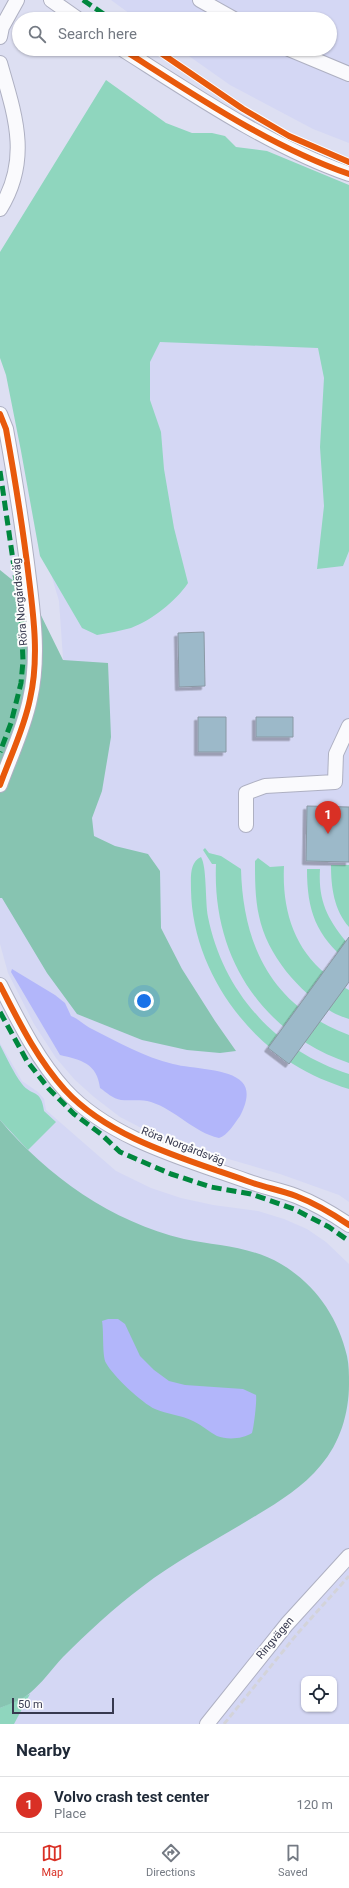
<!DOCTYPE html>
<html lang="en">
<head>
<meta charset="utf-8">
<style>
  body { margin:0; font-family:Roboto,sans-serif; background:#f2f2f3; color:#1f2937 }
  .controls { position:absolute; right:12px; bottom:12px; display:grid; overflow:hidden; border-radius:8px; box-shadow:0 1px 3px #0004 }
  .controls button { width:36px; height:36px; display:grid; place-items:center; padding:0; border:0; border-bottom:1px solid #e0e1e3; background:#fff; color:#1f2937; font:20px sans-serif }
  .scale { position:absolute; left:12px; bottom:10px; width:102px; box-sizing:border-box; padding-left:4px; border:2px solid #37394f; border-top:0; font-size:11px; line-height:14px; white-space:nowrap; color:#37394f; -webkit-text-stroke:3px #fdfdfd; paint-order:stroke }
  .you { position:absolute; left:144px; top:1001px; width:14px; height:14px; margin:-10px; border:3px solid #fff; border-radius:50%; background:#1a73e8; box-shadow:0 0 0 6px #1a73e833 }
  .badge { display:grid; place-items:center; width:26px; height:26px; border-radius:50%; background:#d93025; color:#fff; font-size:13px; font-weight:700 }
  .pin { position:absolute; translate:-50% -33px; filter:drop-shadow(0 1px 2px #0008) }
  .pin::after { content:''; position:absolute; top:21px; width:14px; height:12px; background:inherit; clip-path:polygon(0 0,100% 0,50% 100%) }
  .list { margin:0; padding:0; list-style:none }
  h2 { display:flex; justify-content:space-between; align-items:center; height:52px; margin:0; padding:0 16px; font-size:17px }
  h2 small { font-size:13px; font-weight:400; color:#747a83 }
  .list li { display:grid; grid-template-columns:26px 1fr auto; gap:12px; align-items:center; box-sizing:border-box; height:56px; padding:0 16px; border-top:1px solid #e0e1e3 }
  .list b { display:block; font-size:15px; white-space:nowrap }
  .list p { margin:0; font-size:13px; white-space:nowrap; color:#747a83 }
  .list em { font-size:13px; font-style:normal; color:#747a83 }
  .icon { flex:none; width:22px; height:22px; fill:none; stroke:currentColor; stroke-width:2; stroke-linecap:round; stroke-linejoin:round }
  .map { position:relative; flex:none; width:349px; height:1724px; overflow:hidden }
  .search { position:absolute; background:#fff; box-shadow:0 1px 3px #0004; left:12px; right:12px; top:12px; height:44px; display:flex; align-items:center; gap:10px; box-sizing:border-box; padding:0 14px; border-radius:22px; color:#747a83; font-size:15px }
  .sheet { height:108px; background:#fff }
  nav { display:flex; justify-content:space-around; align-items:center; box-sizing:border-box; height:56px; border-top:1px solid #e0e1e3; background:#fff; font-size:11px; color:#747a83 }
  nav a { display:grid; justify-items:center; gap:2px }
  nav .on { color:#d93025 }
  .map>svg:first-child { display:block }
  .built { fill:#d4d7f4; fill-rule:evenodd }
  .green { fill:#8fd6be }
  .forest { fill:#87c4b1 }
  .water { fill:#b2b6fa }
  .building { fill:#9cb9c9; stroke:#8a98a4; filter:url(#shadow) }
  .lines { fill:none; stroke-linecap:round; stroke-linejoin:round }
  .minor-casing { stroke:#aeb0c2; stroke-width:16 }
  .minor { stroke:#fafafd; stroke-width:14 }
  .rail { stroke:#d3d3d9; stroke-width:3; stroke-dasharray:6 3; stroke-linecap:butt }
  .quiet { stroke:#00873e; stroke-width:5; stroke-dasharray:10 5; stroke-linecap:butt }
  .cycleway-casing { stroke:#fdfdfd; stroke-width:8 }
  .cycleway { stroke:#e8590c; stroke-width:6 }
  .labels { text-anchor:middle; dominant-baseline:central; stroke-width:4; stroke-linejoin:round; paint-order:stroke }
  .street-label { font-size:11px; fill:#37394f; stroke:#fdfdfd }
</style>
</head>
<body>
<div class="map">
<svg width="349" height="1724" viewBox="0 0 349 1724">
  <defs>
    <filter id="shadow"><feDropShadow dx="-3.5" dy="3.5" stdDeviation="0" flood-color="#0004"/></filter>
  </defs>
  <rect width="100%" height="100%" fill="#dddff2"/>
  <path class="built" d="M111 0H349V143L313 129 230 85 179 49H330V19H137Z
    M349 233V1202L339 1195 280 1174 194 1149 159 1137 120 1117 94 1097 75 1080 56 1058 34 1024 8 973 0 944V838L64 673 59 601 47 560 0 267Z
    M0 1043 22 1081 38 1092 44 1099 46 1110 116 1171 151 1188 181 1198 213 1205 258 1211 284 1219 307 1229 326 1242 349 1264V1724H0ZM304 1679H334V1709H304Z"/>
  <path class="green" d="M106 80 166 123 192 133H212L225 136 236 147 267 151 349 185V551L343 566 317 569 324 506 320 447 324 378 318 348 160 342 150 362V400L161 432 164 469 174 528 188 583C176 601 152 620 131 628 120 631 108 633 97 635L82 628 40 556 21 451 6 375 0 358V252Z
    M205 848 209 853 221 856 241 869C243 947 273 1007 349 1035V1063C261 1033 212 956 216 864H212L203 850Z
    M201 857C207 867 205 901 208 917 223 992 276 1051 349 1074V1089C329 1083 311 1075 293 1064 235 1028 192 959 191 890 191 879 189 862 201 857Z
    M258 858 270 867 284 866C282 908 293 947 326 974 333 980 341 986 349 990V1019C343 1017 337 1015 332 1012 299 992 267 955 259 916 255 898 255 879 255 861Z
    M331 865H349V927C334 910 331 887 331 865Z
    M307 869H320C318 902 328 920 349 945L348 962C316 935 307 911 307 869Z
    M0 1045C7 1058 13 1072 22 1084 32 1097 41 1088 44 1111L56 1122 28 1150 0 1120Z
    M30 1694 14 1724H0V1708Z"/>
  <path class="forest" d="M0 570 31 595 63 660 108 663 111 737 102 791 92 818 94 836 115 846 148 854 160 871 161 928 182 969 215 1021 236 1051 220 1053 187 1050 142 1040 77 1014 47 973 2 898H0Z
    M0 1120C47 1176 112 1222 184 1239 217 1246 251 1246 281 1264 315 1284 338 1317 347 1356 349 1365 349 1375 349 1384 349 1413 340 1443 321 1465 303 1487 280 1501 257 1515 218 1539 178 1559 142 1587 114 1608 88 1632 63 1657 52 1669 42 1683 30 1693 22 1700 9 1704 0 1708Z"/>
  <path class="water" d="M12 969 55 995 65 1003 71 1016C79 1019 84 1025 92 1029 118 1042 144 1057 173 1064 192 1069 229 1068 242 1082 251 1091 245 1107 240 1116 235 1123 227 1136 219 1138 193 1132 176 1110 151 1102 141 1099 131 1101 121 1100 113 1099 106 1092 100 1088 97 1063 81 1060 60 1055L11 972Z
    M108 1319H118L125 1324 140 1356 154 1370 169 1381 185 1385 243 1389 256 1395C257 1400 254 1427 252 1433 243 1439 227 1440 217 1436 209 1432 202 1425 193 1421 181 1415 167 1414 155 1409 142 1403 113 1376 106 1363 102 1356 104 1332 102 1321Z"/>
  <path class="building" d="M204 632 205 686 179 687 178 633Z
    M198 717H226V752H198Z
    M256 717H293V737H256Z
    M307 806 349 807V862L306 861Z
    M349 937V982L289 1064 268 1048Z"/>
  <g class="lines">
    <g class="minor-casing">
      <path id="minor" d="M51 0 78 19
        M200 0 234 19
        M0 37 2 27 17 0
        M122 49C193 94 269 146 349 174
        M289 49 349 74
        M0 63C15 115 31 159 0 209
        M0 414 6 429C15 479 23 529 29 579 34 619 39 660 30 699 24 729 10 757 0 785
        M246 825V793L265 786 335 782 336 754 349 726
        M0 985C19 1022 37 1059 65 1090 110 1139 186 1159 247 1181 263 1187 280 1190 296 1196 314 1203 333 1214 349 1225
        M207 1724 287 1624 349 1556"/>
    </g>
    <use href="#minor" class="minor"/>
    <path class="rail" d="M224 1724 297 1634 349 1576"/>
    <path class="quiet" d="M83 0 111 19
      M0 471 21 615 23 661 21 683 11 723 0 752
      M0 1012 27 1061 49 1089 74 1114 101 1134 120 1152 171 1174 211 1187 251 1194 294 1209 329 1227 349 1241"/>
    <g class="cycleway-casing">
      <path id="cycleway" d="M122 49C193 94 269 146 349 174
        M155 49 243 109 289 136 349 162
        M0 414 6 429C15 479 23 529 29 579 34 619 39 660 30 699 24 729 10 757 0 785
        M0 985C19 1022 37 1059 65 1090 110 1139 186 1159 247 1181 263 1187 280 1190 296 1196 314 1203 333 1214 349 1225"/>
    </g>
    <use href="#cycleway" class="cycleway"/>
  </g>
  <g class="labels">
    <g class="street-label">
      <text transform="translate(20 602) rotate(-95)">Röra Norgårdsväg</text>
      <text transform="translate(183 1146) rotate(21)">Röra Norgårdsväg</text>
      <text transform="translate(275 1638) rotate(-50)">Ringvägen</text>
    </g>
  </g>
</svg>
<div class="controls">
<button><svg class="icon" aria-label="locate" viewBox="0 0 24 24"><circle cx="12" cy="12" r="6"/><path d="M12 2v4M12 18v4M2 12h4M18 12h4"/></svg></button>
</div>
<div class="scale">50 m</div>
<div class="you"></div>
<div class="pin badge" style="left:328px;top:834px">1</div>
<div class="search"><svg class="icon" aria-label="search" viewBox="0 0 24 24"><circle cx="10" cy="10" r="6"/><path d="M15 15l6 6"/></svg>Search here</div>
</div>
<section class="sheet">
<h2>Nearby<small></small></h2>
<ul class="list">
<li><span class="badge">1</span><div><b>Volvo crash test center</b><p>Place</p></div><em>120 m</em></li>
</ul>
</section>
<nav>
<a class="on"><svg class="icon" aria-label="map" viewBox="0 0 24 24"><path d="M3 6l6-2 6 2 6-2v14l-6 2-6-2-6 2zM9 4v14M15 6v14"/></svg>Map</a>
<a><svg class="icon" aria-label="directions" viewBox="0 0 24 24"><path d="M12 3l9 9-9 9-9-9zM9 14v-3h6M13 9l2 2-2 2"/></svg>Directions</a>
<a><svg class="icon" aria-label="saved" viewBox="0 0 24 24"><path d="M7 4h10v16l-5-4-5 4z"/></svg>Saved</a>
</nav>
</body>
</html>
